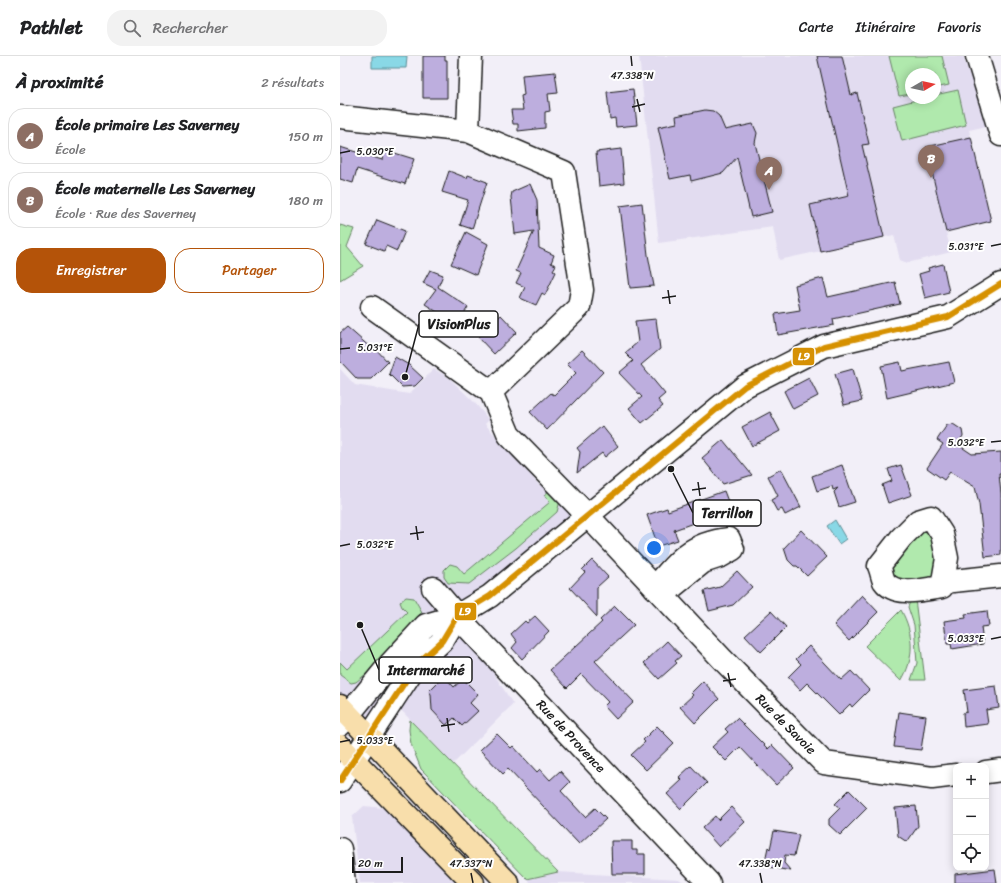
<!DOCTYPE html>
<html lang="fr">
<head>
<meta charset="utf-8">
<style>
  body { margin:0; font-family:Sriracha,sans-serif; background:#f2f2f2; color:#202124 }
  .controls { position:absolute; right:12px; bottom:12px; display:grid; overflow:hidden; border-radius:8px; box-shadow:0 2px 10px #0003 }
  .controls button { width:36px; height:36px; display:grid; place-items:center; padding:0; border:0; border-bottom:1px solid #e0e0e0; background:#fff; color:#202124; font:20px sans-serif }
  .compass { position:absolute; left:565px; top:12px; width:36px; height:36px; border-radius:50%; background:#fff; box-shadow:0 2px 10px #0003; rotate:81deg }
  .scale { position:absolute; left:12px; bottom:10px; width:51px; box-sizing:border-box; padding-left:4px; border:2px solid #1c1c1c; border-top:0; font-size:11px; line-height:14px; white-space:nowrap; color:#1c1c1c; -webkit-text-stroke:3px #fff; paint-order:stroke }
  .you { position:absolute; left:314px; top:492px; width:14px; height:14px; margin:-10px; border:3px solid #fff; border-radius:50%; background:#1a73e8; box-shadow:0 0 0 6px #1a73e833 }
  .badge { display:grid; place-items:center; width:26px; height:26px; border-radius:50%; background:#b45309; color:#fff; font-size:13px; font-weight:700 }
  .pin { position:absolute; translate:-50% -33px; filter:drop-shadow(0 1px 2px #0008) }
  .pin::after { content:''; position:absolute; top:21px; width:14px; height:12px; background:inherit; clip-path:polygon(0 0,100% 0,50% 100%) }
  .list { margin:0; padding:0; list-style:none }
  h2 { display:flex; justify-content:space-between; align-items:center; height:52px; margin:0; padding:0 16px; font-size:17px }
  h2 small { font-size:13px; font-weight:400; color:#757577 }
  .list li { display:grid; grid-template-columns:26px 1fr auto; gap:12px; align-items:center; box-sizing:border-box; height:56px; margin:0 8px 8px; padding:0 8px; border:1px solid #e0e0e0; border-radius:16px }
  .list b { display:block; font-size:15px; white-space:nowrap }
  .list p { margin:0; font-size:13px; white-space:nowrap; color:#757577 }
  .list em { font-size:13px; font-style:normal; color:#757577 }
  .actions { display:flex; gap:8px; padding:12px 16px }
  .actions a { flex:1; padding:9px 0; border:1px solid #b45309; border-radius:16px; text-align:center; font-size:14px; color:#b45309 }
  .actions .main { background:#b45309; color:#fff }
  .icon { flex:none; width:22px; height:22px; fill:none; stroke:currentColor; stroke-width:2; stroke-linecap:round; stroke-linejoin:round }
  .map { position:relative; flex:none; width:661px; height:827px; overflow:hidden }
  header { display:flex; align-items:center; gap:24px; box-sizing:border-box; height:56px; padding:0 20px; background:#fff; border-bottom:1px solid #e0e0e0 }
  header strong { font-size:19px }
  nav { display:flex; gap:22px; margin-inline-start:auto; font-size:14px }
  .search { width:280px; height:36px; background:#f2f2f2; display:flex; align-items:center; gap:10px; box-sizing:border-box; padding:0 14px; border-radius:16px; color:#757577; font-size:15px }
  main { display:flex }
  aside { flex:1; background:#fff }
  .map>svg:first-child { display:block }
  .built { fill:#e2dcf0; fill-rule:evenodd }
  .green { fill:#b0e9ad; stroke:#668264 }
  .water { fill:#89d8e6; stroke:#5d8d95 }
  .building { fill:#bdaede; stroke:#1c1c1c }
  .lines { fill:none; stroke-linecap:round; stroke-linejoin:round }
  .minor-casing { stroke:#1c1c1c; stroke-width:25 }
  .major-casing { stroke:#1c1c1c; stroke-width:25 }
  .minor { stroke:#fff; stroke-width:22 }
  .major { stroke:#f8deab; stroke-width:22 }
  .bus-1-casing { stroke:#fff; stroke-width:9 }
  .bus-1 { stroke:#d69104; stroke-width:6 }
  .ticks { fill:none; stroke:#1c1c1c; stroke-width:1.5 }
  .labels { text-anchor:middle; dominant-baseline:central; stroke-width:4; stroke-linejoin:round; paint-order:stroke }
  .street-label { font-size:13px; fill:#1c1c1c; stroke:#fff }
  .ticks-label { font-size:10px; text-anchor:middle; fill:#1c1c1c; stroke:#fff; stroke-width:4; stroke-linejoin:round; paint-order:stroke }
  .leader { fill:none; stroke:#1c1c1c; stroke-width:1.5 }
  .callout-dot { fill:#1c1c1c; stroke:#fff; stroke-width:1.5 }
  .callout { fill:#fff; stroke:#1c1c1c; stroke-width:1.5 }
  .callout-label { font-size:14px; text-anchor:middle; font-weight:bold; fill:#1c1c1c }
  .line-badge { stroke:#fff; stroke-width:1.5 }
  .badge-label { font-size:11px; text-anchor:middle; font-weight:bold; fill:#fff }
</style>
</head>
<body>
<header>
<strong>Pathlet</strong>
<div class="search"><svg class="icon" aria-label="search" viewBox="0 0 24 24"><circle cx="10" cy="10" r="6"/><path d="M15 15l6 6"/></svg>Rechercher</div>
<nav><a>Carte</a><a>Itinéraire</a><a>Favoris</a></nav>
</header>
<main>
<aside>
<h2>À proximité<small>2 résultats</small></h2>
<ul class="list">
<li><span class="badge" style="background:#8d6e63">A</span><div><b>École primaire Les Saverney</b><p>École</p></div><em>150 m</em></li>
<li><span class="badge" style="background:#8d6e63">B</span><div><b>École maternelle Les Saverney</b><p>École · Rue des Saverney</p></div><em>180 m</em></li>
</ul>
<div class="actions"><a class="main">Enregistrer</a><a>Partager</a></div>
</aside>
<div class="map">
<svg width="661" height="827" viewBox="0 0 661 827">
  <rect width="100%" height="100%" fill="#f2eff8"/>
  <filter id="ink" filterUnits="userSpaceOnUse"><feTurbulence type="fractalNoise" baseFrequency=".025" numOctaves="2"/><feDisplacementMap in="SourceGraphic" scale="8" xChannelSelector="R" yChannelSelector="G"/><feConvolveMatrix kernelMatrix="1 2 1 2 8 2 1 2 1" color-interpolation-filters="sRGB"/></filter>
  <g filter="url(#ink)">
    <path class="built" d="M299 0H623L647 70 629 74 651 165 606 176 611 196 567 207 560 204 554 179 439 204 433 171 319 187ZM571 18H595V42H571Z
      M0 313 15 329 69 338 94 313 109 322 135 347 149 364 145 368 199 429 231 442 247 459 117 560 173 648 113 708 60 653 29 681 0 650Z
      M24 750 44 752 116 827H20L12 761Z
      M218 816 339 823 344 827H191L187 823Z"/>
    <path class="green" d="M549 0H602L609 29 595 32V18H571V38L559 40Z
      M618 34 626 69 562 85 553 50 584 42H595V39Z
      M0 169 14 173 7 191 23 210 0 224Z
      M209 435 220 445 217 456 176 492 129 528 108 527 104 521V514L110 508 117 510 124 518 210 446 204 439Z
      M584 475 593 479 597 496 595 521 579 528 555 522 551 509 577 477Z
      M66 541 74 542 82 556 26 618 16 626 11 627 0 619V606L7 613 67 556 62 551 60 546Z
      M575 543 585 624H571L577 607 574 569 568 551 570 546Z
      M561 554C574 577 575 603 561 625L525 590Z
      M70 664 218 816 187 823 81 713 71 688 69 674Z"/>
    <path class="water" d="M32 0H67L66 12H32Z
      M495 464 506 483 499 488 487 470Z"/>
    <path class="building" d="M83 0H105V4H107V42H83Z
      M477 0H502L511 39 517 37 529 88 522 89 544 181 480 195 470 149 509 140Z
      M215 16 218 37 208 38 210 55 205 56V72L178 75V68H173L171 54H183L181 40 184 39 182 19Z
      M293 33 297 69 276 71 275 62 270 63 267 36Z
      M365 54 373 55 379 60 385 74 413 68 417 77 415 87 432 156 411 161 397 101 383 117 351 125 350 119 330 123 318 71 337 67 336 60Z
      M631 81 651 165 606 176 586 91Z
      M0 91 42 104 45 94 74 103 65 128 17 113 13 127 0 123Z
      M281 93 284 127 259 130 256 96Z
      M109 115 127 122 128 119 147 126 132 173 120 169 128 144 102 136Z
      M190 128 197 144 199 192 214 199 211 207 216 209 213 214 216 216 205 239 202 237 196 249 180 242 185 231 176 227 181 217 176 215 194 175 175 178 171 141 172 136Z
      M302 147 308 199 314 230 290 232 280 150Z
      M37 164 65 175 57 195 46 190 44 195 26 188Z
      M126 176 148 188 136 219 111 208Z
      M603 208 609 236 585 242 579 218 589 215 588 212Z
      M90 214 103 219 98 231 128 251 117 269 85 248 96 233 83 227Z
      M483 222 488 241 555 226 560 248 493 263 494 269 438 279 435 258 460 254 455 229Z
      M161 259 177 276 154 298 138 281Z
      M316 263 320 293 301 309 325 338 318 344 323 350 302 367 289 352 302 341 279 317 293 305 285 297 298 286 295 265Z
      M7 271 32 293 33 290 48 306 31 323H17L0 305V277Z
      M242 294 263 316 207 374 190 356 211 337 214 339 236 317 227 308Z
      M55 301 69 309 83 322 75 330 62 331 49 318Z
      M560 306 562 315 609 306 614 326 547 342 541 310Z
      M513 313 522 345 504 349 495 318Z
      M469 322 478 340 453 353 444 335Z
      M430 356 440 375 412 390 402 371Z
      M613 368 622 374 623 380 617 388 632 398 661 396V418H659L661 438V499L645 501 639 448 635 431 610 416 604 424 587 412 603 388 597 384 607 369Z
      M262 370 278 390 265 401 262 397 237 417 240 396 237 392Z
      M383 384 412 419 383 428 362 402Z
      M502 409 515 446 499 451 494 436 498 432 493 434 492 430 477 435 472 420Z
      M561 409 572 439 548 447 542 429 552 425 548 413Z
      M441 413 461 451 445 459 442 453 437 455 431 444 438 440 428 420Z
      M384 435 392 456 371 463 370 461 334 474 338 484 318 490 307 459 327 452 328 455Z
      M461 474 487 501 467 520 457 510H454L448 504 444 492Z
      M252 504 268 521 257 531V561L230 532 245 516 242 514Z
      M397 515 412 531 393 549 369 555 364 535 380 531Z
      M522 539 538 556 509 585 494 569Z
      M275 550 294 569 255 605 294 646 276 663 264 650 268 646 241 618 227 632 210 614 262 566 260 564Z
      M431 555 446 571 421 596 405 579Z
      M647 555 649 570 641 571 643 588 612 593 611 588H607L604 565 626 562 625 558Z
      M195 560 209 575 182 603 172 592 177 586 171 578 185 565 187 567Z
      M327 585 341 600 335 605 337 607 319 623 304 607Z
      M469 590 501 624 511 615 529 634 512 651 510 648 499 659 467 627 460 634 448 621 461 608 456 603Z
      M104 620 114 631 123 623 138 638 130 647 138 655 122 670 114 662 106 669 92 654 91 638 89 635Z
      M363 625 379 643 355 667 340 651 353 639 351 637Z
      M656 630 659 652 646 654 648 668 624 671 623 657 627 656 624 634Z
      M559 656 586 660 581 694 554 691Z
      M397 662 428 693 432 689 454 712 436 729 400 691 386 705 372 691 388 676 385 673Z
      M317 670 334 687 306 714 291 699 305 686 303 684Z
      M157 678 171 692 173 690 197 716 200 713 210 724 220 715 230 726 221 735 245 761 255 752 266 763 239 788 168 713 163 718 140 694Z
      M351 710 367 727 341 753 327 738 342 724 339 721Z
      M509 734 527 752 500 779 489 769V763L500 752 495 748Z
      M576 750 578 770 567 786 558 780 555 752Z
      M391 751 405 766 379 791 362 772 375 760 378 764Z
      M434 775 459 779 454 800 445 799 444 807 451 815 424 810 428 791 430 793Z
      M271 785H292V794H297V798H305V818H272Z
      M655 813 657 827H615V818Z"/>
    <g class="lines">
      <g class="minor-casing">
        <path id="minor" d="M637 0 661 79
          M0 61 128 75 224 116 242 234 239 251 151 336
          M128 75 131 0
          M32 251 151 336 169 379 247 459 383 604 484 707 592 722 616 719
          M591 461 602 478 607 502 602 531C586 533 556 542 544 525 542 521 541 514 539 510L561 482 578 465Z
          M389 483 393 493 381 500 363 506 331 532H315C337 504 352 487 389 483Z
          M603 526 661 520
          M93 532 117 560 369 827
          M0 669 50 608 86 569 117 560 150 540 405 330 484 290 608 261 661 228
          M646 716 661 714
          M0 725 76 609 102 585 117 560
          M0 793 4 827"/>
      </g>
      <g class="major-casing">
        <path id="major" d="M0 650 168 827
          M0 690 133 827"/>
      </g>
      <use href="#minor" class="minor"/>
      <use href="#major" class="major"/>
      <g class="bus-1-casing">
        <path id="bus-1" d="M0 725 76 609 102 585 117 560 150 540 405 330 484 290 608 261 661 228"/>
      </g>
      <use href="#bus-1" class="bus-1"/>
    </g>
  </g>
  <path class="ticks" d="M291 0 292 10M297 43 300 56M292 51 305 48M0 97 10 95M651 190 661 188M328 234 330 248M322 242 336 240M0 293 10 292M651 386 661 385M358 426 360 440M352 434 366 432M76 470 78 484M70 478 84 476M0 490 10 488M651 583 661 581M388 617 391 631M383 625 396 623M107 662 109 676M101 670 115 668M0 686 10 684M131 817 133 827M420 817 422 827"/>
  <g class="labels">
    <g class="street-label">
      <text transform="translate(446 668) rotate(45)">Rue de Savoie</text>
      <text transform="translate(231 680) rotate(47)">Rue de Provence</text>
    </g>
  </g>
  <g class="ticks-label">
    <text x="292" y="23">47.338°N</text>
    <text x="35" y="99">5.030°E</text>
    <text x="626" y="194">5.031°E</text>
    <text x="35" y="295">5.031°E</text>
    <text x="626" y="390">5.032°E</text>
    <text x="35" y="492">5.032°E</text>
    <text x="626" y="586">5.033°E</text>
    <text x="35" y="688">5.033°E</text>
    <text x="131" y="811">47.337°N</text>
    <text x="420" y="811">47.338°N</text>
  </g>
  <path class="leader" d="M65 321L79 268M331 413L353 457M20 569L39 614"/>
  <g class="callout-dot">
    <circle cx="65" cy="321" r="4"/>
    <circle cx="331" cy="413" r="4"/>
    <circle cx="20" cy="569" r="4"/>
  </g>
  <g class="callout">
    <rect x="79" y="255" width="79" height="26" rx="4"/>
    <rect x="353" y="444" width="68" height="26" rx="4"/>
    <rect x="39" y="601" width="93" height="26" rx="4"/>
  </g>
  <g class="callout-label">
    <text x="119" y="273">VisionPlus</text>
    <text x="387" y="462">Terrillon</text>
    <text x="86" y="619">Intermarché</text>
  </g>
  <g class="line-badge">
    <rect x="452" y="291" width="23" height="19" rx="4" fill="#d69104"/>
    <rect x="114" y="546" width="23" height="19" rx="4" fill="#d69104"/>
  </g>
  <g class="badge-label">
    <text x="464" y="304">L9</text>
    <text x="125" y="559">L9</text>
  </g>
</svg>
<div class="controls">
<button>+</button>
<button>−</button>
<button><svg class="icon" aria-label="locate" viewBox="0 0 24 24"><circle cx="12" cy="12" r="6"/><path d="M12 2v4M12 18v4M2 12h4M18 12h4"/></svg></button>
</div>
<svg class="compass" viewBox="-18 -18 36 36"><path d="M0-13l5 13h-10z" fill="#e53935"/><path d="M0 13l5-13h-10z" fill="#757577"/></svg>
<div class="scale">20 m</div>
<div class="you"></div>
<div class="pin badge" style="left:429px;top:134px;background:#8d6e63">A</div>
<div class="pin badge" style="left:591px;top:122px;background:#8d6e63">B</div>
</div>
</main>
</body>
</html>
